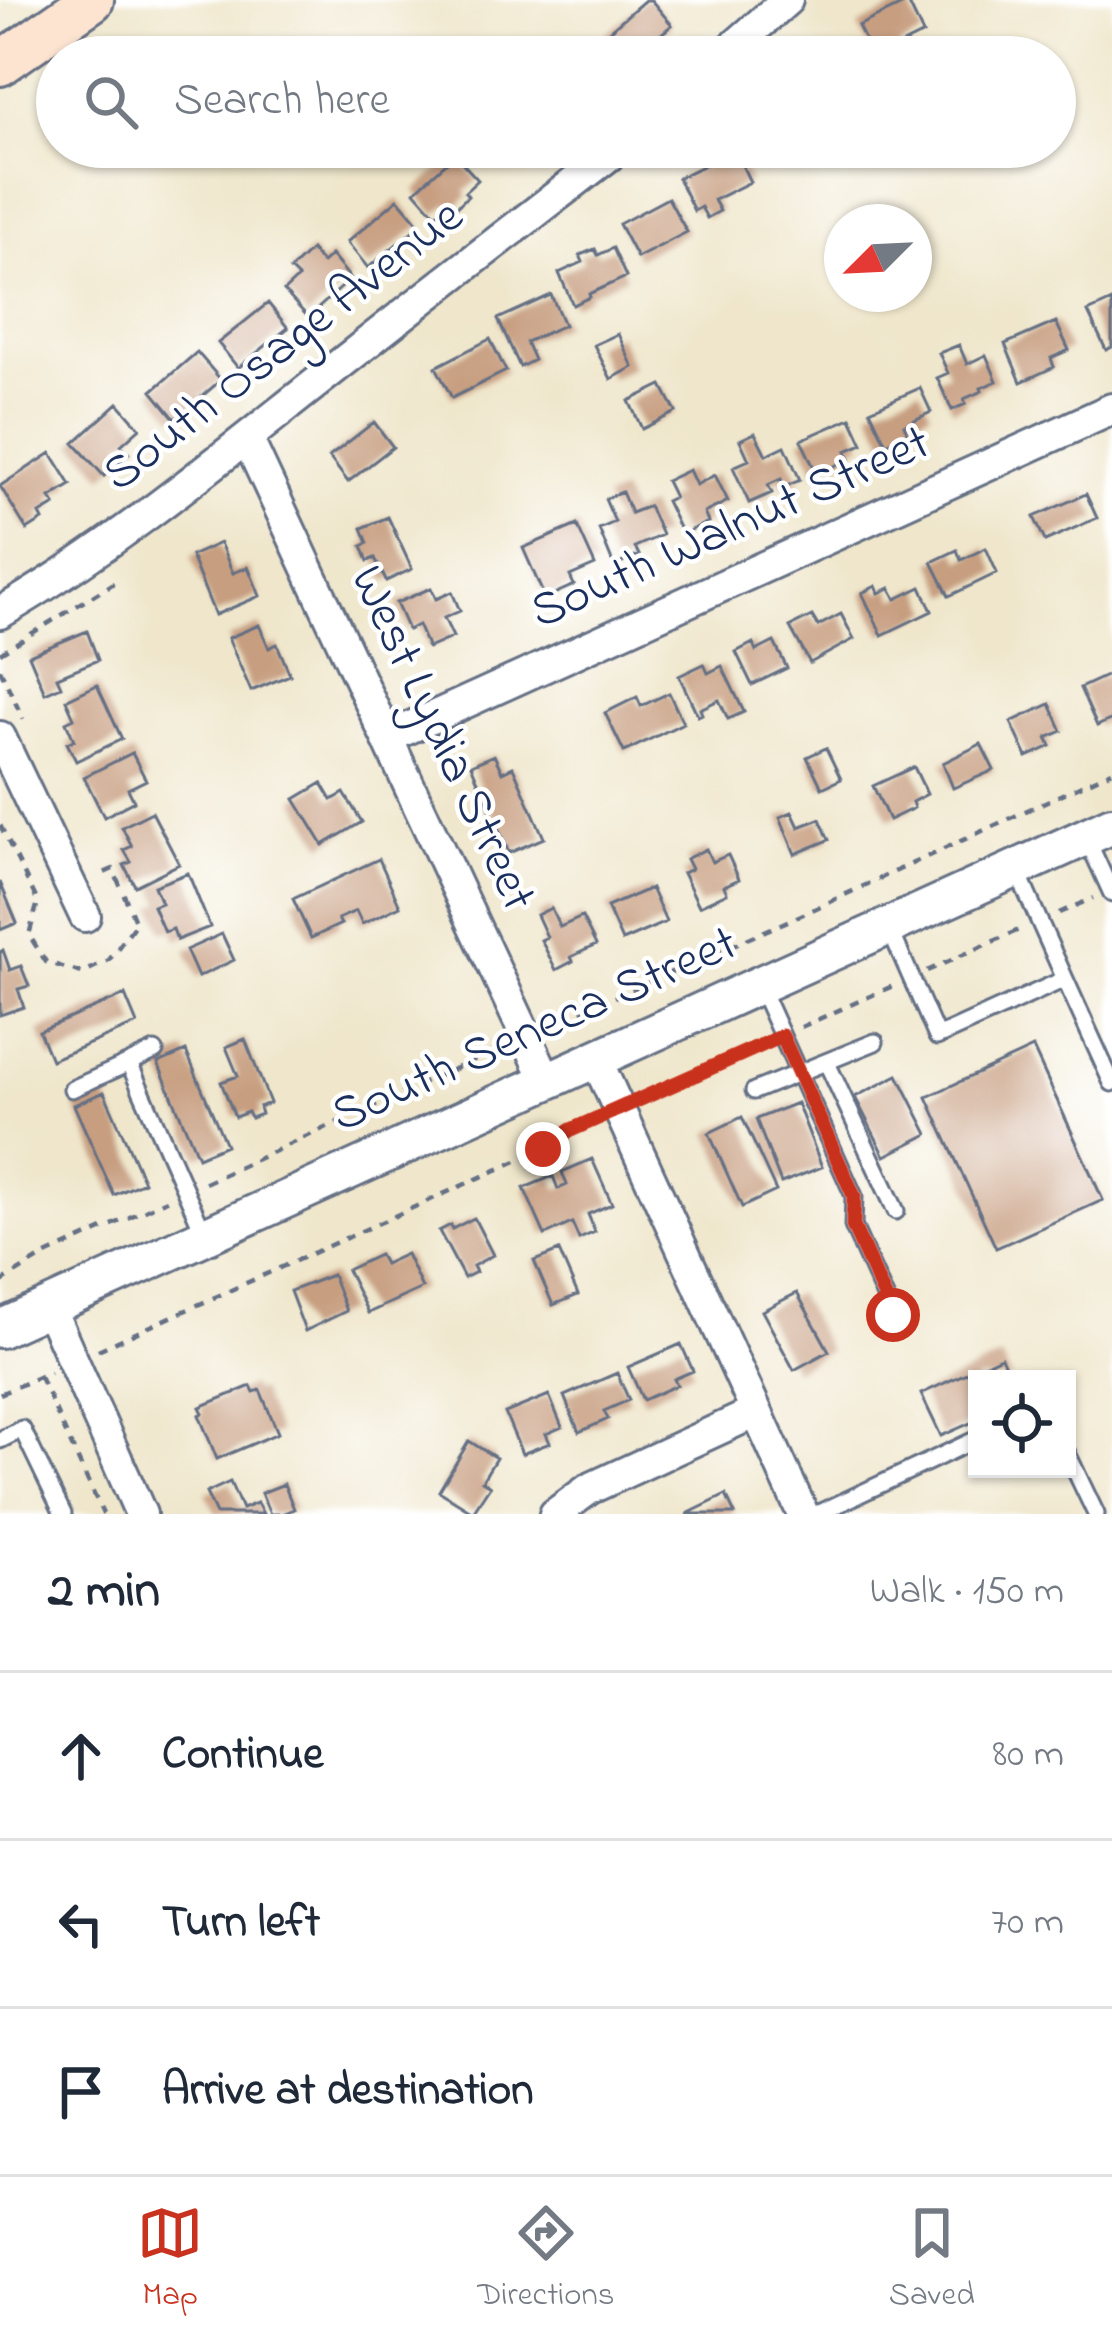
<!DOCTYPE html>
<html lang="en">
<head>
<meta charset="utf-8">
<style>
  body { margin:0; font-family:"Indie Flower",sans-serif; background:#f2f2f3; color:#1f2937 }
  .controls { position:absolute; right:36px; bottom:36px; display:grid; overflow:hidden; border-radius:0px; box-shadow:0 3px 9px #0004 }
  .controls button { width:108px; height:108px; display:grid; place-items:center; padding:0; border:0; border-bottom:3px solid #e0e1e3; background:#fff; color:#1f2937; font:60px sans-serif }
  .compass { position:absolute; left:824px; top:204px; width:108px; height:108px; border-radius:50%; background:#fff; box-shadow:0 3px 9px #0004; rotate:246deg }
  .stop { position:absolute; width:36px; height:36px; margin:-27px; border:9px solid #c8321e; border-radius:50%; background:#fff }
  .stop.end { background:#c8321e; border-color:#fff; box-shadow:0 3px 12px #0008 }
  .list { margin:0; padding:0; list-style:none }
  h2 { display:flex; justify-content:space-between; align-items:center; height:156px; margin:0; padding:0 48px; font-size:51px }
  h2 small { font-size:39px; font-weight:400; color:#747a83 }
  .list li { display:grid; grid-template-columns:78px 1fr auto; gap:36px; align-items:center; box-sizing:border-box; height:168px; padding:0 48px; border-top:3px solid #e0e1e3 }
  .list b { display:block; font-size:45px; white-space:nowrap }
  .list em { font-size:39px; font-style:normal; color:#747a83 }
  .icon { flex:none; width:66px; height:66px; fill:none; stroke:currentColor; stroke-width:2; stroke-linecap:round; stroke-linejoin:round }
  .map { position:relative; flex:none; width:1112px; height:1514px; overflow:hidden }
  .search { position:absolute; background:#fff; box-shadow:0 3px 9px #0004; left:36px; right:36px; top:36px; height:132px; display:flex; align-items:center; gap:30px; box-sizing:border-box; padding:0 42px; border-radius:66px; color:#747a83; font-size:45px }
  .sheet { height:660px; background:#fff }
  nav { display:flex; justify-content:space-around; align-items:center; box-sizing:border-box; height:168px; border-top:3px solid #e0e1e3; background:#fff; font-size:33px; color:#747a83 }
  nav a { display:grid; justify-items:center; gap:6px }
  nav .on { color:#c8321e }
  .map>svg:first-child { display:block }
  .building { fill:#c79e80 }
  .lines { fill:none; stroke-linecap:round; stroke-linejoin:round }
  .service-casing { stroke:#656f84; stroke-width:21 }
  .minor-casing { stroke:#656f84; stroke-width:36 }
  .tertiary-casing { stroke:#656f84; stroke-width:42 }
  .secondary-casing { stroke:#656f84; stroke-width:48 }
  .path { stroke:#656f84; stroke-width:4.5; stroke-dasharray:9 9; stroke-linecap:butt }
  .service { stroke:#fff; stroke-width:15 }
  .minor { stroke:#fff; stroke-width:30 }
  .tertiary { stroke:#fff; stroke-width:36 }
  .secondary { stroke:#fde4d1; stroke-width:42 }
  .route { stroke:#c8321e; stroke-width:15 }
  .labels { text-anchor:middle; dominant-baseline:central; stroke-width:9; stroke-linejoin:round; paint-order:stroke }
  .street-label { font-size:51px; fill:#1b2f5e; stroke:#fff }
</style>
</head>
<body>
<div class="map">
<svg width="1112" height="1514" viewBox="0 0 1112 1514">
  <rect width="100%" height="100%" fill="#fff"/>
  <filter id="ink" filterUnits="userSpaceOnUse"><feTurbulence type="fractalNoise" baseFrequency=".00833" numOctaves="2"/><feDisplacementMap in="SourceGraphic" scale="24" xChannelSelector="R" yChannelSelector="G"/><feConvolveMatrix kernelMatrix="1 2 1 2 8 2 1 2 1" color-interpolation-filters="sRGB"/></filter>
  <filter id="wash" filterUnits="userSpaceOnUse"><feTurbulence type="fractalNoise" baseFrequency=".004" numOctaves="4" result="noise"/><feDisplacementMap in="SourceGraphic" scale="48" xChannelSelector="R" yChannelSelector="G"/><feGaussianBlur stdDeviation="2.7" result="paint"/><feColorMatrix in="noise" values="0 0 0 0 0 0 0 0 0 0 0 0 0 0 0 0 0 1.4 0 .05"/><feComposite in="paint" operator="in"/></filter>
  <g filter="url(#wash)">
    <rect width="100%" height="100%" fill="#efe6cb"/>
    <g id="blocks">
      <path class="building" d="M645 0H651L672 25 634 57H619L602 37Z
        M908 2 923 34 899 46 903 56 901 57H873L858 26Z
        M735 150 750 182 714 200 720 211 707 218 701 207 694 211 678 178Z
        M455 155 478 180 465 192 468 196 453 210 448 204 436 215 415 191Z
        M668 198 687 232 637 258 619 224Z
        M398 199 420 225 368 268 347 242Z
        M613 248 626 277 589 294 590 297 573 305 559 273 583 262 580 255 595 249 598 255Z
        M311 250 322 263 331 255 351 279 308 317 284 291 298 278 290 270Z
        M551 295 564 325 526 342 534 360 520 367 498 319Z
        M1112 301V347L1106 350 1088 312Z
        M268 303 288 328 238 368 218 343Z
        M1056 322 1069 350 1051 358 1054 367 1021 382 1005 344Z
        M618 334 633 367 611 379 594 345Z
        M490 339 506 371 452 398 436 367Z
        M959 345 967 364 986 355 997 381 981 388 982 391 964 399 966 404 952 410 937 378 948 373 939 353Z
        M197 352 221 380 201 397 205 401 187 416 184 412 175 419 152 391Z
        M662 385 676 412 642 429 629 401Z
        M920 388 931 412 904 425 908 434 886 444 870 410Z
        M118 403 140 428 121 445 129 453 104 476 74 443Z
        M851 418 863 444 846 451 850 459 817 474 801 440Z
        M374 422 393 447 348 482 329 457Z
        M755 433 766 455 785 446 800 480 784 487 781 479 768 485 772 493 749 503 733 467 749 460 740 440Z
        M51 453 71 485 50 498 55 505 40 514 43 520 27 530 0 486Z
        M689 470 696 485 715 475 728 501 704 513 708 522 682 534 666 501 674 497 666 481Z
        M622 492 631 513 649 506 662 535 635 547 639 555 614 566 599 529 615 522 605 499Z
        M1086 494 1097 518 1045 541 1034 517Z
        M388 517 412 569 386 581 375 558 368 561 362 546 368 543 362 528Z
        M577 525 595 565 570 576 574 585 545 598 523 548Z
        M220 543 233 573 248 567 260 596 215 615 191 556Z
        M986 548 997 573 949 596 932 562 957 550 961 560Z
        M876 586 879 593 890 588 896 599 921 587 932 611 882 635 862 593Z
        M431 588 436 599 452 592 460 611 444 618 453 637 428 648 418 625 408 630 396 603Z
        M841 614 854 639 810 663 790 627 812 616 818 626Z
        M259 625 269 648 277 644 290 675 251 691 228 638Z
        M87 631 98 660 57 677 61 686 45 693 29 655Z
        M774 642 787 668 752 685 736 652 753 643 756 651Z
        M704 664 708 673 722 666 744 712 728 719 719 700 700 709 702 714 698 716 679 676Z
        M1112 673V719L1097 726 1080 688Z
        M97 685 122 739 76 761 67 743 74 740 66 722 74 718 66 700Z
        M669 693 683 723 624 752 605 713 637 697 641 706Z
        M1050 704 1062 731 1047 738 1051 746 1027 757 1011 722Z
        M981 744 994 770 953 788 943 763Z
        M826 748 841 779 822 788 807 757Z
        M132 753 146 780 128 789 134 801 104 817 84 777Z
        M494 755 502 772 513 767 544 838 509 853 471 765Z
        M914 767 927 794 912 802 914 808 889 820 873 786Z
        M322 783 332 800 344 793 362 822 323 845 295 799Z
        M152 812 179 864 135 886 124 865 131 862 124 850 132 846 122 827Z
        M792 812 799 827 820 819 829 840 795 854 780 817Z
        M706 849 712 862 728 855 739 879 724 886 727 893 699 906 683 873 691 869 686 859Z
        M379 859 400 906 362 924 356 911 338 919 341 924 311 938 293 899Z
        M188 873 210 927 177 940 173 929 164 932 153 906 161 903 154 886Z
        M0 882 17 923 0 930Z
        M651 888 666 922 622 941 607 907Z
        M551 908 560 927 582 917 596 945 571 957 573 961 556 970 541 940 547 937 537 915Z
        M222 934 234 960 198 977 186 950Z
        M3 950 10 970 21 966 29 986 18 989 24 1007 0 1015V952Z
        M125 995 137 1024 51 1060 39 1031Z
        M245 1039 270 1103 259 1107 261 1114 251 1118 248 1112 235 1117 221 1082 238 1076 226 1047Z
        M1033 1048 1103 1200 996 1248 927 1097Z
        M186 1051 226 1145 198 1157 158 1063Z
        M898 1075 928 1134 885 1156 855 1097Z
        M104 1092 144 1182 114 1195 74 1105Z
        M797 1103 822 1167 781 1183 756 1119Z
        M742 1117 776 1191 742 1207 709 1133Z
        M592 1159 612 1204 588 1214 595 1232 579 1239 572 1223 545 1235 524 1188 553 1176 558 1189 567 1185 562 1172Z
        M474 1218 493 1255 473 1266 476 1272 464 1278 439 1231 451 1225 452 1229Z
        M559 1251 578 1295 553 1305 534 1261Z
        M406 1254 422 1288 368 1313 347 1270 379 1255 384 1264Z
        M332 1275 346 1311 305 1331 290 1291Z
        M797 1293 829 1351 794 1370 762 1311Z
        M681 1344 693 1371 674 1379 677 1385 643 1400 628 1367Z
        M1001 1357 1011 1379H977V1420L941 1436 921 1394Z
        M617 1373 629 1400 604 1411 608 1419 579 1432 564 1396Z
        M251 1386 254 1392 260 1390 278 1433 217 1459 199 1415 203 1413 200 1407Z
        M549 1395 562 1427 546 1434 550 1443 522 1454 505 1413Z
        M469 1441 496 1458 482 1481 490 1486 473 1512 439 1491Z
        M230 1482 242 1509 257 1503 263 1514H216L206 1493Z
        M284 1484 294 1509 282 1514H270L261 1493Z
        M726 1495 735 1514H687Z"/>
    </g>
  </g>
  <g filter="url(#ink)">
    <use href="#blocks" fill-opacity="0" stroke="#656f84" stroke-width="3"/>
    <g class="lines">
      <g class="service-casing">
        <path id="service" d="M1086 837 1112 894
          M889 927 937 1037 1065 979 1016 869
          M1065 979 1112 1083
          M759 985 854 1196 853 1226 893 1315
          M129 1063 155 1051
          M827 1063 896 1211
          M72 1089 129 1063 204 1233
          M754 1091 875 1042
          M0 1440 22 1429 63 1514
          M1067 1453 1096 1514
          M817 1514 977 1439"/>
      </g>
      <g class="minor-casing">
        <path id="minor" d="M722 57 787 0
          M247 438 547 1081
          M0 613C129 537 236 445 353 354 441 284 531 216 620 147
          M0 737 85 916
          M389 737 1112 409
          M596 1059 803 1514
          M49 1307 141 1514
          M555 1514 589 1489 756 1412"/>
      </g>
      <g class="tertiary-casing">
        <path id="tertiary" d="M0 1329 1112 825"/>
      </g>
      <g class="secondary-casing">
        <path id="secondary" d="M0 64 92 0"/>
      </g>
      <path class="path" d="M0 653 114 583
        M0 669 23 719
        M0 825 38 902 29 935 46 962 82 973 109 960 136 923 113 869 97 876
        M1059 913 1093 898
        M927 971 1021 929
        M549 1026 799 916 1112 771
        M801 1027 895 985
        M642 1098 763 1044
        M205 1183 500 1048
        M0 1283 44 1256 167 1200
        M98 1350 543 1149 571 1130 594 1120
        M40 1377 103 1514
        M0 1394 50 1372"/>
      <use href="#service" class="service"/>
      <use href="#minor" class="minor"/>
      <use href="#tertiary" class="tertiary"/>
      <use href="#secondary" class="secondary"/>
    </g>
  </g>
  <g class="lines" filter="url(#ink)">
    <path class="route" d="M543 1149 571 1130 782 1036 854 1196 853 1226 893 1315"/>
  </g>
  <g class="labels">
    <g class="street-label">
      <text transform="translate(284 347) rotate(-38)">South Osage Avenue</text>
      <text transform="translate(731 529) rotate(-24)">South Walnut Street</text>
      <text transform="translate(441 739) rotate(65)">West Lydia Street</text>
      <text transform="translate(535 1031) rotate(-24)">South Seneca Street</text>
    </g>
  </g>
</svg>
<div class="controls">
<button><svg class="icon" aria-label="locate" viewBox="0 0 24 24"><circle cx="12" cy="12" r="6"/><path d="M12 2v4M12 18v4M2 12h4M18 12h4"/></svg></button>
</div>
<svg class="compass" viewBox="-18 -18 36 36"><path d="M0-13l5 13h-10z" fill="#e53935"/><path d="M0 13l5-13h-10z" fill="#747a83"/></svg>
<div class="stop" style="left:893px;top:1315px"></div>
<div class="stop end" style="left:543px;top:1149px"></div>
<div class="search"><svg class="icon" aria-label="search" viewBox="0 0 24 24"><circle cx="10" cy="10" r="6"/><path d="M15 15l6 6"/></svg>Search here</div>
</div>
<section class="sheet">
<h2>2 min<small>Walk · 150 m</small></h2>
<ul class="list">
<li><svg class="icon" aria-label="ahead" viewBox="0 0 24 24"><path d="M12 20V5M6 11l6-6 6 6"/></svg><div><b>Continue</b></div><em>80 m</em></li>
<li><svg class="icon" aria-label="left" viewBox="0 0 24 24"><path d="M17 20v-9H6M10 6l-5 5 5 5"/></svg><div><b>Turn left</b></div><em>70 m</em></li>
<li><svg class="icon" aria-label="arrive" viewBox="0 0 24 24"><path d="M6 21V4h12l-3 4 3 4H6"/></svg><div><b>Arrive at destination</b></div></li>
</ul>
</section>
<nav>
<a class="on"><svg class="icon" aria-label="map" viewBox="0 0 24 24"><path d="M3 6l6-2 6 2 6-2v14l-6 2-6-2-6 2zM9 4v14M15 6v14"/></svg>Map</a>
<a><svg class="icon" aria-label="directions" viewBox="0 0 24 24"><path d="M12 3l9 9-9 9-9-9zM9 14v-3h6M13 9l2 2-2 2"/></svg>Directions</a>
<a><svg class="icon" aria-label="saved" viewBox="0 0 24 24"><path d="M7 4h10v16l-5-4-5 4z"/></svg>Saved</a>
</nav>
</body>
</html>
